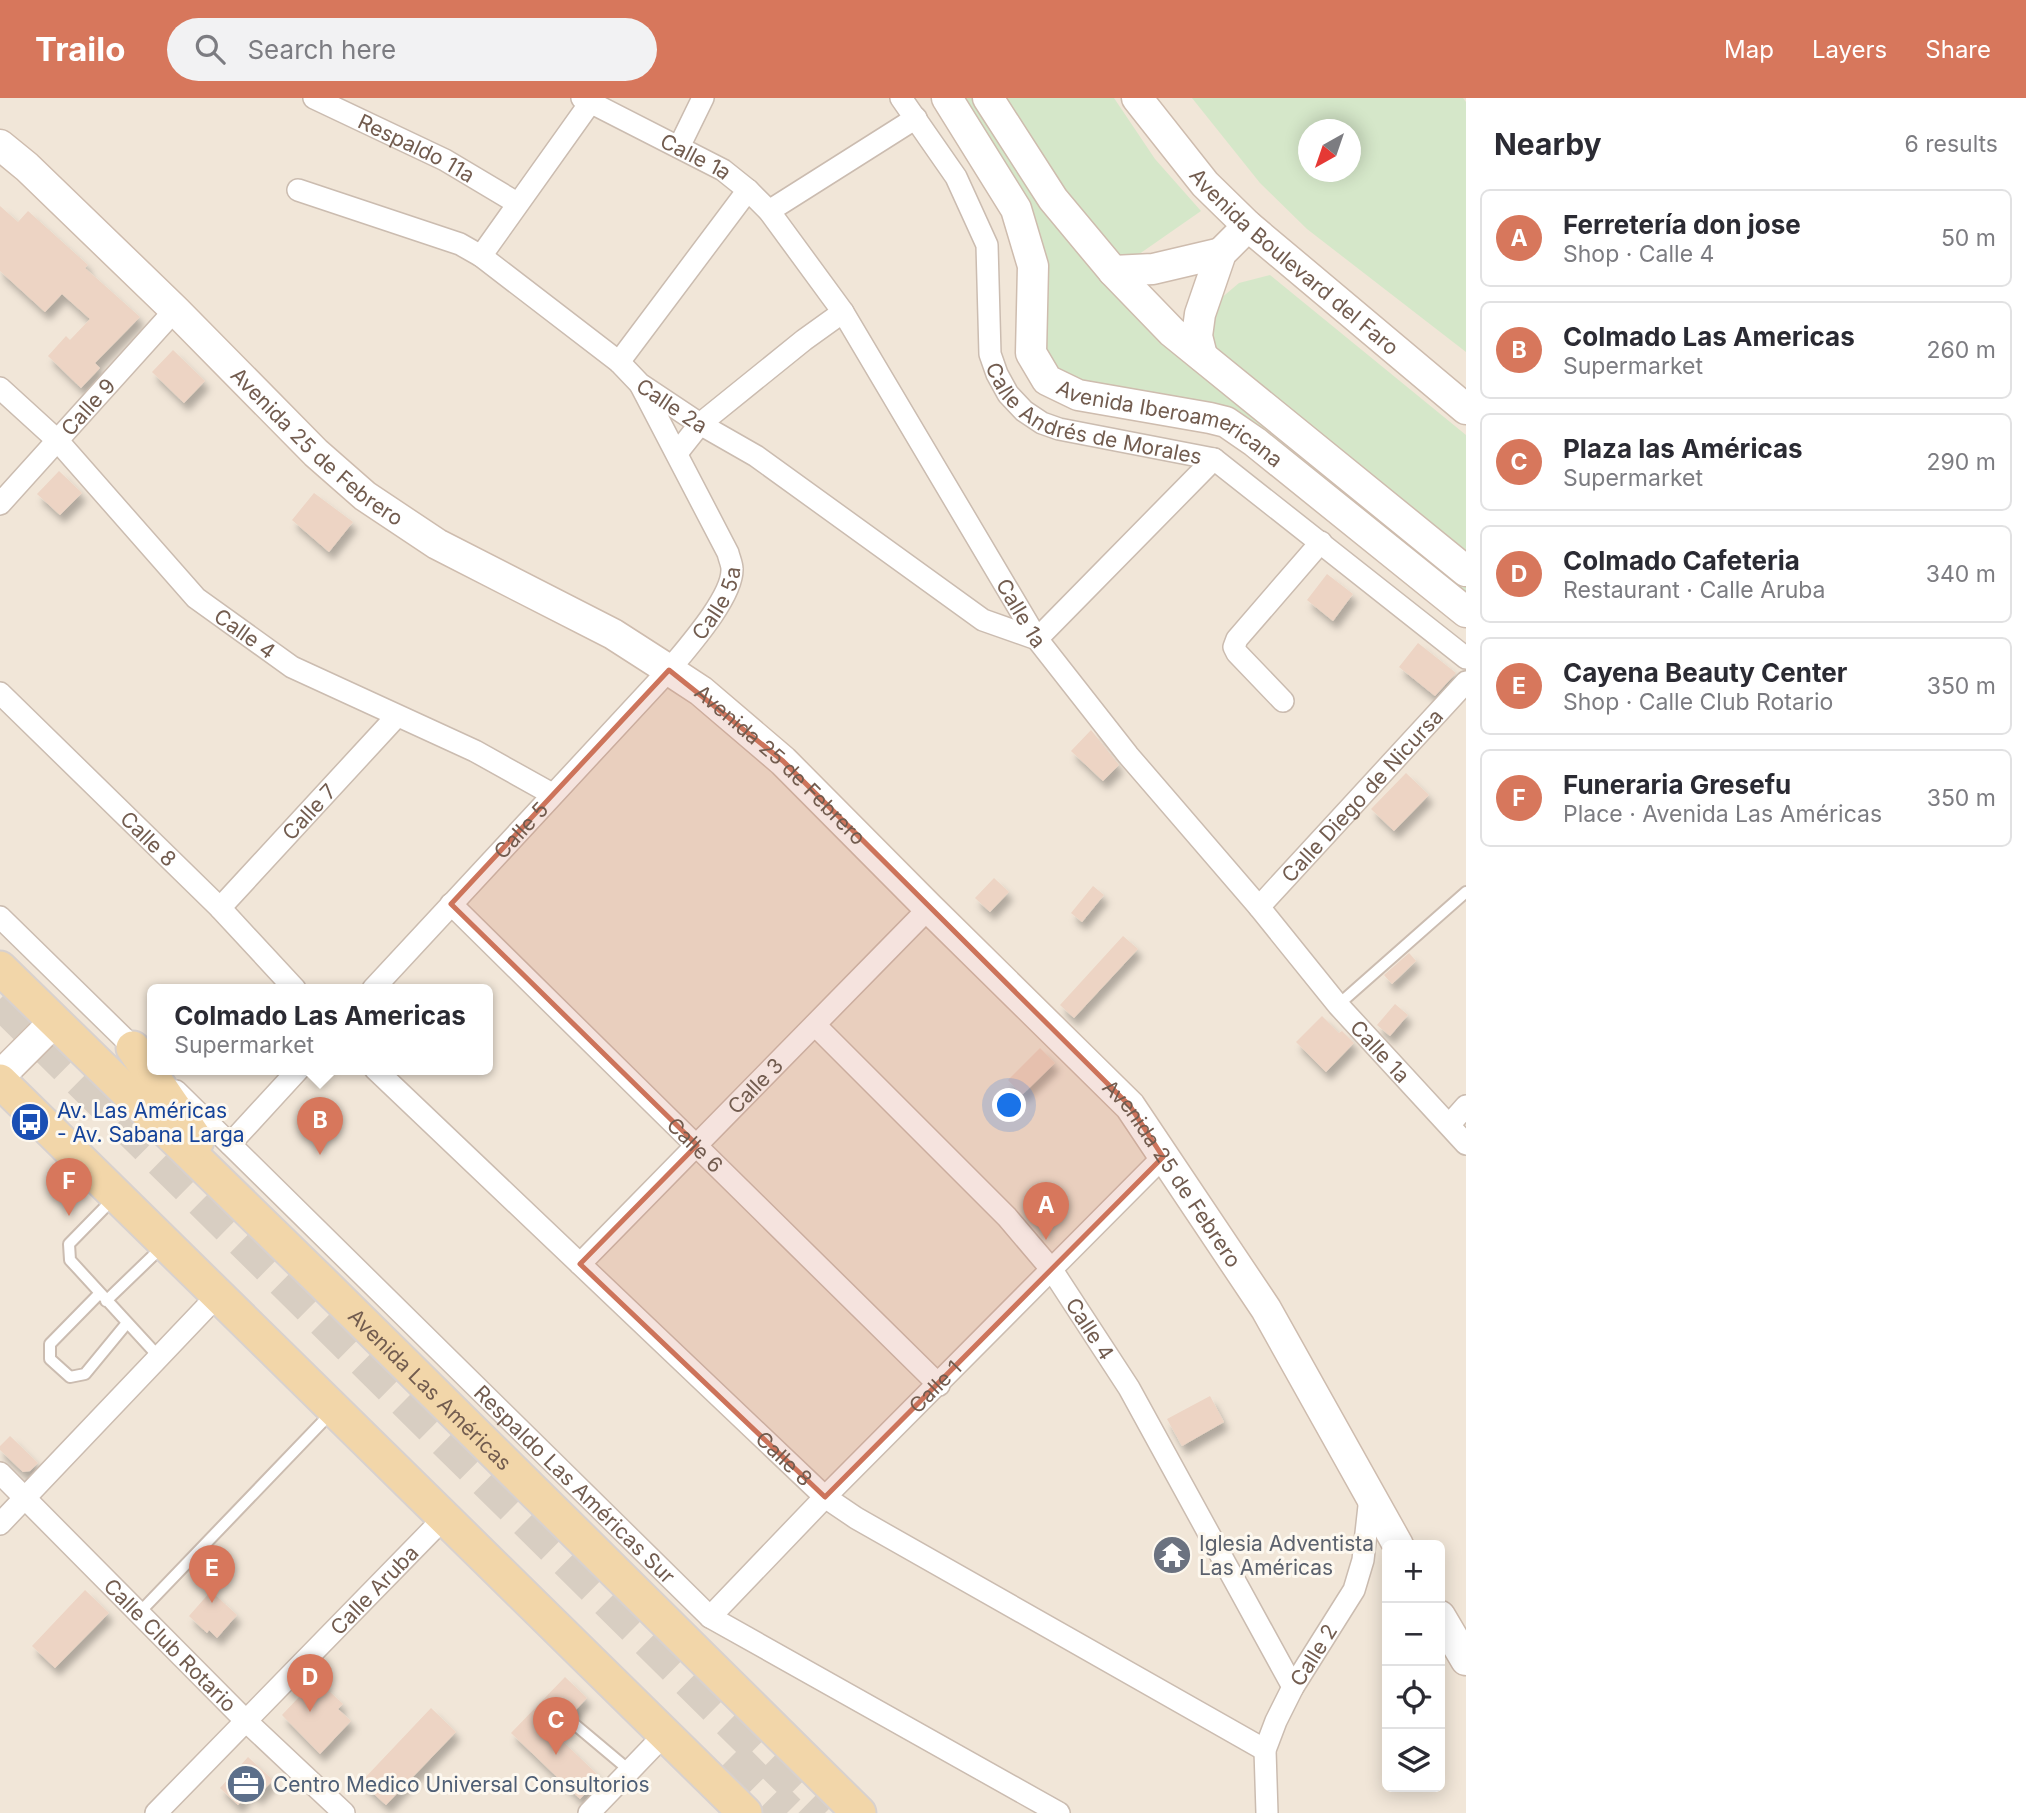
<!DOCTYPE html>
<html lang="en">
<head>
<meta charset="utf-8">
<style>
  body { margin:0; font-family:Inter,sans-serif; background:#f2f2f3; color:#2b2b33 }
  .controls { position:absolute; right:21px; bottom:21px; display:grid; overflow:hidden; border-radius:10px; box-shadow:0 4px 18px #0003 }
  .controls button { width:63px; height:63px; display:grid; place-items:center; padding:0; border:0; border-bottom:2px solid #e1e1e2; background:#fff; color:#2b2b33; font:35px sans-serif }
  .compass { position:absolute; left:1298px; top:21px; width:63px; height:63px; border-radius:50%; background:#fff; box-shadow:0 4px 18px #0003; rotate:220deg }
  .you { position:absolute; left:1010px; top:1008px; width:24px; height:24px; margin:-18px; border:5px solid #fff; border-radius:50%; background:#1a73e8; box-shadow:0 0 0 10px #1a73e833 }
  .badge { display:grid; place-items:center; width:46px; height:46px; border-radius:50%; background:#d7775c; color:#fff; font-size:23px; font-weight:700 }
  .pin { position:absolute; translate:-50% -58px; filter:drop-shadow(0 2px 4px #0008) }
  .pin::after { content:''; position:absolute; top:37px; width:24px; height:21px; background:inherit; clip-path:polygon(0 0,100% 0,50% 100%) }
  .popup { position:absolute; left:147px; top:886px; width:346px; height:91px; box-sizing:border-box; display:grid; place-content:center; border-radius:10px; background:#fff; filter:drop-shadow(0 2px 5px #0005); font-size:23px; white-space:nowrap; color:#7c7c81 }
  .popup b { font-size:26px; color:#2b2b33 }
  .popup::after { content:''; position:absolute; left:50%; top:100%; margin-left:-14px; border:14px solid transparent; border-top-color:#fff }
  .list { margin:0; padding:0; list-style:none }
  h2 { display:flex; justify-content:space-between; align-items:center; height:91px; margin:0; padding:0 28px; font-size:30px }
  h2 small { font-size:23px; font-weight:400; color:#7c7c81 }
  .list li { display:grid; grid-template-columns:46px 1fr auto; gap:21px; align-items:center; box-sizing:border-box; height:98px; margin:0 14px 14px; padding:0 14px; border:2px solid #e1e1e2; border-radius:10px }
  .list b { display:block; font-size:26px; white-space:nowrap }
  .list p { margin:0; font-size:23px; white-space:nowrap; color:#7c7c81 }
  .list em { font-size:23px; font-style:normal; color:#7c7c81 }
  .icon { flex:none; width:38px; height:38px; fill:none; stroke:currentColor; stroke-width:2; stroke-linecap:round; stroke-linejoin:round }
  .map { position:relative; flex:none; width:1466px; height:1715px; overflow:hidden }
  header { display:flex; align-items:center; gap:42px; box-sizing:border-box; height:98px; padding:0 35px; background:#d7775c; color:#fff }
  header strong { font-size:33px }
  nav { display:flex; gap:38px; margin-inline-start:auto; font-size:24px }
  .search { width:490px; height:63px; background:#f2f2f3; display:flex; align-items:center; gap:18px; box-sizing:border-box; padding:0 24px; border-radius:38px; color:#7c7c81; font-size:26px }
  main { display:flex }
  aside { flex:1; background:#fff }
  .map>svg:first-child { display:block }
  .residential { fill:#f1e6d8; fill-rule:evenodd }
  .green { fill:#d5e7c9; fill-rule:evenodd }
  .building { fill:#edd4c4; filter:url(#shadow) }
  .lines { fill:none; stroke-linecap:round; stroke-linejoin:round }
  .highway-tunnel { stroke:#d8cec2; stroke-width:38; stroke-dasharray:38 19; stroke-linecap:butt }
  .lane-casing { stroke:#cbbcb0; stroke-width:14 }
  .street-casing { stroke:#cbbcb0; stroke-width:24 }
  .secondary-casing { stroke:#cebcae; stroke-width:33 }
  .primary-casing { stroke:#d8d1ce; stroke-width:37 }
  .lane { stroke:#fff; stroke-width:10 }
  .street { stroke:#fff; stroke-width:21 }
  .secondary { stroke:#fff; stroke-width:30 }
  .primary { stroke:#f2d6a9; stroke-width:33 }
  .marked { fill:#cd745b; fill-opacity:0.2; stroke:#cd745b; stroke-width:5; stroke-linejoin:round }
  .labels { text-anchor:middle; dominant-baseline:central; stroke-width:6; stroke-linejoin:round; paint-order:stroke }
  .street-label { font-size:21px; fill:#725c4f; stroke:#fdf8ef }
  .transit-label { font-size:21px; fill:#164399; stroke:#fdf8ef; text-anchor:start }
  .worship-label { font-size:21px; fill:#5b616d; stroke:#fdf8ef; text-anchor:start }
  .service-label { font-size:21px; fill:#4e5e75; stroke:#fdf8ef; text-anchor:start }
</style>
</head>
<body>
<header>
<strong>Trailo</strong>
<div class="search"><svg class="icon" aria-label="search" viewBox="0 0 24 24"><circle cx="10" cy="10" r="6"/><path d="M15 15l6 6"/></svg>Search here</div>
<nav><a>Map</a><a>Layers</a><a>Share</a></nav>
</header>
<main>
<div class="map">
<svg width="1466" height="1715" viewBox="0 0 1466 1715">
  <defs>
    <filter id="shadow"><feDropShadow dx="4.5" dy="8" stdDeviation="3.5" flood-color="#0004"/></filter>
  </defs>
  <rect width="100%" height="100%" fill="#faf4e9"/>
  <path class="residential" d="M0 0H1466V1715H0ZM1308 32H1350V74H1308ZM152 891H488V971H152ZM1387 1447H1440V1689H1387Z"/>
  <path class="green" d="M949 0H982L1051 106 1466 478V509L1266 347 1079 293 1034 252 1036 164Z
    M998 0H1114L1155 61 1201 113 1122 168 1056 89Z
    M1192 0H1463L1466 4V254L1307 131 1260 85ZM1308 32H1350V74H1308Z
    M1270 177 1466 337V463L1219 262 1210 242 1213 207 1239 185Z"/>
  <path class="building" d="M0 108 18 124 28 113 88 167 85 170 140 219 95 265 100 270 81 290 48 258 66 238 70 242 90 221 62 196 45 214 0 173Z
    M173 252 205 283 184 305 152 274Z
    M59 373 82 395 60 417 37 396Z
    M314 395 353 424 329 454 292 422Z
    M1327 476 1353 496 1333 523 1307 502Z
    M1418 545 1456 575 1435 598 1399 569Z
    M1091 632 1119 667 1103 683 1071 653Z
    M1406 675 1429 697 1394 733 1371 711Z
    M994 780 1009 794 990 814 975 800Z
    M1093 788 1104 797 1082 824 1071 815Z
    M1123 838 1138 851 1074 920 1060 907Z
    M1409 855 1416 863 1392 886 1384 877Z
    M1395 906 1408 917 1390 938 1377 927Z
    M1322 918 1339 935 1342 933 1354 945 1326 974 1296 944Z
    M1040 950 1055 965 1022 997 1008 982Z
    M1210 1298 1224 1324 1182 1348 1167 1321Z
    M10 1338 38 1365 30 1373 23 1374 0 1352V1348Z
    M85 1492 109 1515 55 1570 32 1548Z
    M211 1493 237 1517 217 1540 209 1532 207 1535 189 1518Z
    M565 1579 587 1600 554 1635 601 1680 580 1701 511 1635Z
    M316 1581 343 1606 338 1611 351 1623 320 1656 282 1617Z
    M431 1610 456 1634 386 1707 361 1684Z
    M248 1659 273 1682 257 1699 251 1693 238 1707 220 1690Z"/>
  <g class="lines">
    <path class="highway-tunnel" d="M0 901 825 1715
      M731 1659 787 1715"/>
    <g class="lane-casing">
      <path id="lane" d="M1338 907 1466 794
        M113 1101 69 1146 70 1162 159 1259
        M99 1196 50 1246V1261L70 1279 85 1276 127 1225
        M106 1203 162 1149
        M139 1515 331 1315
        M573 1625 629 1672"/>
    </g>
    <g class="street-casing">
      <g id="street">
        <path id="s1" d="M314 0 445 62 517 105"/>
        <path id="s2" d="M582 0 723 72 748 92 769 113 843 214 1037 541 1128 657 1259 809 1338 907 1466 1046"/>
        <path id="s3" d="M901 0 956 79 987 147 990 256 997 276 1008 296 1024 313 1042 325 1059 331 1214 361 1466 560"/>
        <path d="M679 49 703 0"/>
        <path id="s4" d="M298 92 460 146 481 158 619 264 640 286 700 326 756 358 983 522 1037 541 1214 361"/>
        <path d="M769 113 916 20"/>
        <path d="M481 158 590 5"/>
        <path d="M619 264 748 92"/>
        <path id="s5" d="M0 290 57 342 196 500 292 569 475 653 552 696"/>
        <path d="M677 355 700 326 804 242 843 214"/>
        <path id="s6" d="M0 406 175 212"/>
        <path id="s7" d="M0 595 220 810 295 891"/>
        <path d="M1283 603 1237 555 1234 549 1237 541 1321 444"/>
        <path id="s8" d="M451 806 939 1287"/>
        <path id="s9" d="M1259 809 1466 584"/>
        <path id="s10" d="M220 810 397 618"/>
        <path d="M0 819 141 957"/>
        <path id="s11" d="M373 891 669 572C687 550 733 499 732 471 732 466 729 460 728 455L641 288"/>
        <path id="s12" d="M815 927 1007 1119 1052 1172 1129 1290 1293 1589"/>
        <path id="s13" d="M375 971 825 1399 856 1420 1265 1652"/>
        <path id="s14" d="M176 993 710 1519 1059 1715"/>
        <path d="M1450 1026 1466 1008"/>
        <path d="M230 1046 299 971"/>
        <path id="s15" d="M580 1166 929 810"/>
        <path id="s16" d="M0 1375 245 1622 344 1715"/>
        <path d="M0 1426 217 1198"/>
        <path id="s17" d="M710 1519 825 1399 1163 1059"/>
        <path id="s18" d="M156 1715 444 1420"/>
        <path d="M589 1715 664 1637"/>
        <path id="s19" d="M1267 1715 1265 1652 1276 1623 1293 1589 1354 1492 1363 1462 1370 1399"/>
      </g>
    </g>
    <g class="secondary-casing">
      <g id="secondary">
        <path id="s20" d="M947 0 1016 111 1033 168 1031 255 1047 282 1078 297 1210 320 1226 324 1255 344 1466 514"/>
        <path d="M988 0 1053 101 1113 173 1172 234 1466 473"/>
        <path id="s21" d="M1137 0 1205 86 1248 128 1466 311"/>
        <path id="s22" d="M0 47 27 69 175 212 316 355 365 398 437 446 613 536 669 572 701 593 783 663 929 810 1130 1008 1266 1211 1398 1447"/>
        <path d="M1113 173 1153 171 1221 155"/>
        <path d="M1202 258 1197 238 1200 216 1221 155 1248 128"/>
        <path d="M0 978 54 924"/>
        <path d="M1440 1518 1466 1562"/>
      </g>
    </g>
    <g class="primary-casing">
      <g id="primary">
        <path id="s23" d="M0 870 324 1186 859 1715"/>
        <path d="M133 950 197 1043"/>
        <path d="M0 983 745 1715"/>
      </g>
    </g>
    <use href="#lane" class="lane"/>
    <use href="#street" class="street"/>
    <use href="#secondary" class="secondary"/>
    <use href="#primary" class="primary"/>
  </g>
  <path class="marked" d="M669 572 783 663 1130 1008 1163 1059 825 1399 580 1166 697 1047 451 806Z"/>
  <defs>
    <g id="bus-disc" transform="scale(2.0125)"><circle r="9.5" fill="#1a4fb4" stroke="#fdf8ef"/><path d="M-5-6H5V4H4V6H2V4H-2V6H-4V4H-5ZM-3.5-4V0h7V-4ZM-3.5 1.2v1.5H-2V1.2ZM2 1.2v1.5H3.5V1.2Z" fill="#fff"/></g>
    <g id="temple-disc" transform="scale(2.0125)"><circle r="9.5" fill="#6b7280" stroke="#fdf8ef"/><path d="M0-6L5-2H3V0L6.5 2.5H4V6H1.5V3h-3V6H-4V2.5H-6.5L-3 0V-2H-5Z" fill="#fff"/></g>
    <g id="office-disc" transform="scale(2.0125)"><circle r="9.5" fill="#5c6f8a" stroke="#fdf8ef"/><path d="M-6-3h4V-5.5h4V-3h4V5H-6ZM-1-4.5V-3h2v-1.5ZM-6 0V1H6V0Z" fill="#fff"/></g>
  </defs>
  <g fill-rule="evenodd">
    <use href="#bus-disc" x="30" y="1024"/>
    <use href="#temple-disc" x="1172" y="1457"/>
    <use href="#office-disc" x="246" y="1686"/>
  </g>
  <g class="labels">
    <g class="street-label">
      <text stroke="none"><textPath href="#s1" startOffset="114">Respaldo 11a</textPath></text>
      <text stroke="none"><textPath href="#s2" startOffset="128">Calle 1a</textPath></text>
      <text stroke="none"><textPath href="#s21" startOffset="228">Avenida Boulevard del Faro</textPath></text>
      <text stroke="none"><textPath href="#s4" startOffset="438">Calle 2a</textPath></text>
      <text stroke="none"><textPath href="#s6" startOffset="131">Calle 9</textPath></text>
      <text stroke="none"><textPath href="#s3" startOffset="411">Calle Andrés de Morales</textPath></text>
      <text stroke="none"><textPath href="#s20" startOffset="441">Avenida Iberoamericana</textPath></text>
      <text stroke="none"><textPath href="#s22" startOffset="438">Avenida 25 de Febrero</textPath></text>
      <text stroke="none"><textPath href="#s11" startOffset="518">Calle 5a</textPath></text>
      <text stroke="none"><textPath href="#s2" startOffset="695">Calle 1a</textPath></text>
      <text stroke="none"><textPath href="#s5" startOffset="348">Calle 4</textPath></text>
      <text stroke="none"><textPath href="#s22" startOffset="1004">Avenida 25 de Febrero</textPath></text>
      <text stroke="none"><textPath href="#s9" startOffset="152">Calle Diego de Nicursa</textPath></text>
      <text stroke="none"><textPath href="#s10" startOffset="131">Calle 7</textPath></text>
      <text stroke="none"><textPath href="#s11" startOffset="217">Calle 5</textPath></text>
      <text stroke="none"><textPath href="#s7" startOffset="208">Calle 8</textPath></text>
      <text stroke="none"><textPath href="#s2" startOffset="1262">Calle 1a</textPath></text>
      <text stroke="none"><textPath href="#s15" startOffset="250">Calle 3</textPath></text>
      <text stroke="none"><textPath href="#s8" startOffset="343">Calle 6</textPath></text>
      <text stroke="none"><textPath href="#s22" startOffset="1572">Avenida 25 de Febrero</textPath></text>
      <text stroke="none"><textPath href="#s12" startOffset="411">Calle 4</textPath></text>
      <text stroke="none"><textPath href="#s17" startOffset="322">Calle 1</textPath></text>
      <text stroke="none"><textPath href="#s23" startOffset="602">Avenida Las Américas</textPath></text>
      <text stroke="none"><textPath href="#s13" startOffset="565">Calle 8</textPath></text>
      <text stroke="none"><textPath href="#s14" startOffset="560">Respaldo Las Américas Sur</textPath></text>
      <text stroke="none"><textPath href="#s18" startOffset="312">Calle Aruba</textPath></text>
      <text stroke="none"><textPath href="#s16" startOffset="242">Calle Club Rotario</textPath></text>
      <text stroke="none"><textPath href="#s19" startOffset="170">Calle 2</textPath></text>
    </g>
    <g class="transit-label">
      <text x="57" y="1012">Av. Las Américas<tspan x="57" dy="24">- Av. Sabana Larga</tspan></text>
    </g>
    <g class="worship-label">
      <text x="1199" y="1445">Iglesia Adventista<tspan x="1199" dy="24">Las Américas</tspan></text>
    </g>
    <g class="service-label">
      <text x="273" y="1686">Centro Medico Universal Consultorios</text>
    </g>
  </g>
</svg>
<div class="controls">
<button>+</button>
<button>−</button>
<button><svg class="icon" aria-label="locate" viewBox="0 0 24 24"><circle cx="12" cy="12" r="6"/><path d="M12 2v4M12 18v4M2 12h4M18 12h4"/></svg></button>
<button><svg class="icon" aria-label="layers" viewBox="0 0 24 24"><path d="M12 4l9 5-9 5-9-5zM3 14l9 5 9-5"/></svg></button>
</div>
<svg class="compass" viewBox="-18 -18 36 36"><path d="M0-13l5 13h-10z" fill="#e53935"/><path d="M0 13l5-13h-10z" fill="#7c7c81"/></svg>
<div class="you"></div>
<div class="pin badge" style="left:1046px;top:1142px">A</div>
<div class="pin badge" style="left:320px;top:1057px">B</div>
<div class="popup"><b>Colmado Las Americas</b>Supermarket</div>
<div class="pin badge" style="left:556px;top:1657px">C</div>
<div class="pin badge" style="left:310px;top:1614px">D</div>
<div class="pin badge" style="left:212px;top:1505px">E</div>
<div class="pin badge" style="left:69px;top:1118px">F</div>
</div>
<aside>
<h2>Nearby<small>6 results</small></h2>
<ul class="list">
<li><span class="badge">A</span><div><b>Ferretería don jose</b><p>Shop · Calle 4</p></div><em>50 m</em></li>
<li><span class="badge">B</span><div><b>Colmado Las Americas</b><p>Supermarket</p></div><em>260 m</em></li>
<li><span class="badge">C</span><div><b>Plaza las Américas</b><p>Supermarket</p></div><em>290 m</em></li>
<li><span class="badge">D</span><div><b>Colmado Cafeteria</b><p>Restaurant · Calle Aruba</p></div><em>340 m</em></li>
<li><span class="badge">E</span><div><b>Cayena Beauty Center</b><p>Shop · Calle Club Rotario</p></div><em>350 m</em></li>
<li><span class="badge">F</span><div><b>Funeraria Gresefu</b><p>Place · Avenida Las Américas</p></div><em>350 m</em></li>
</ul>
</aside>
</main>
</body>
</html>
